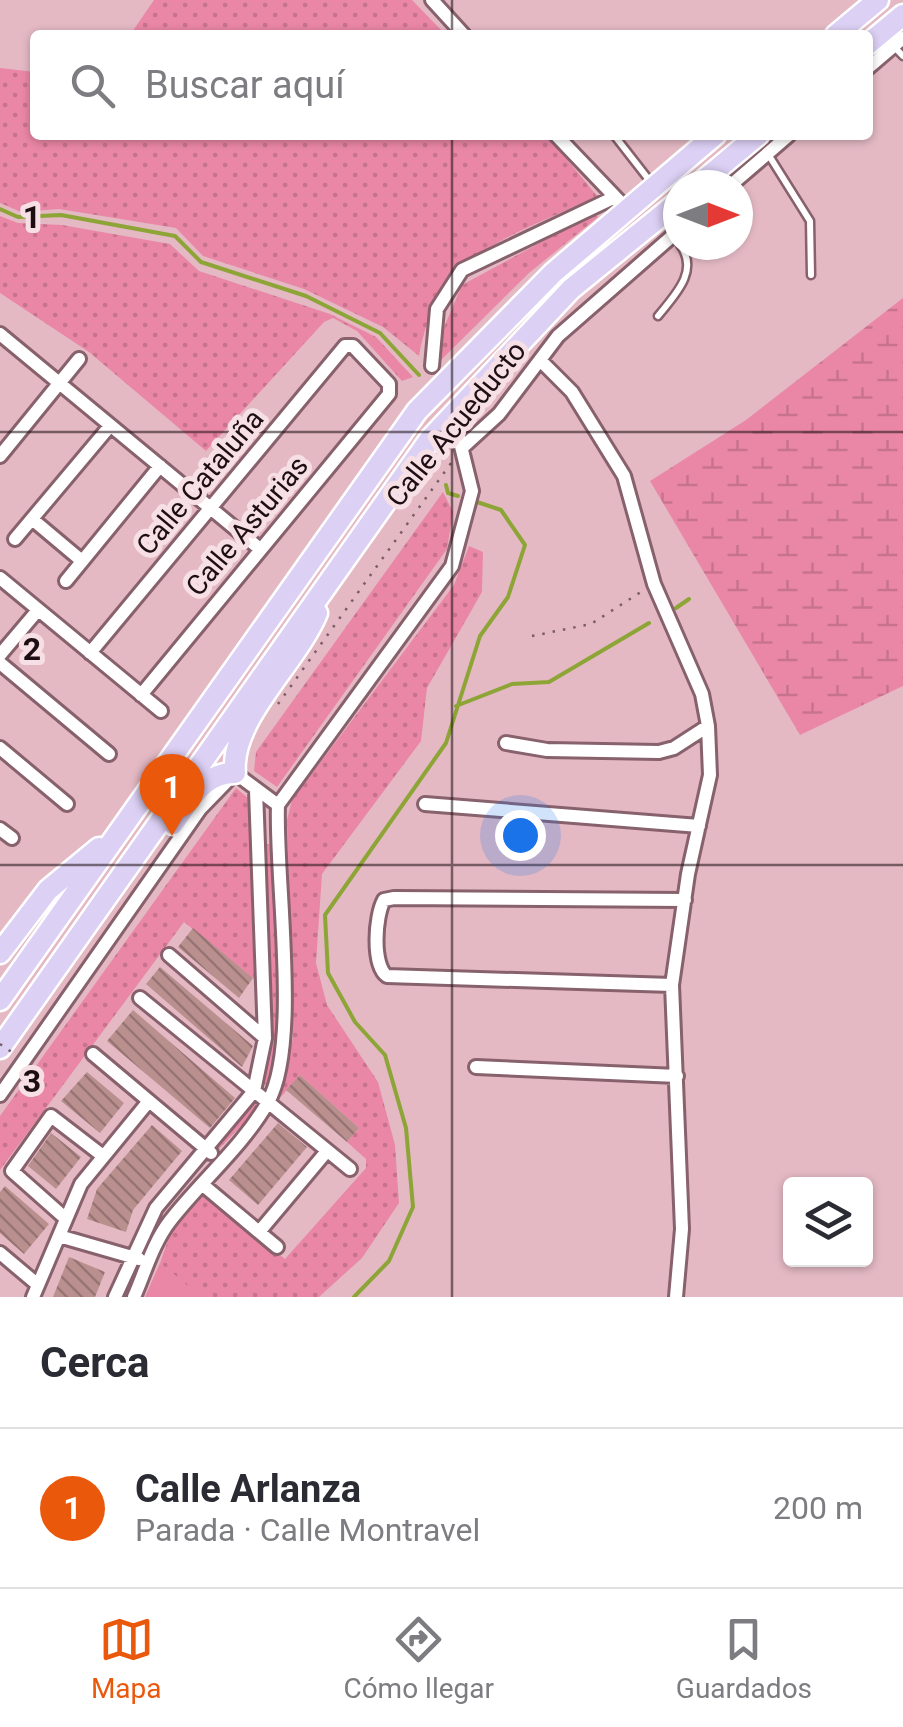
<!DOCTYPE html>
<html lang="es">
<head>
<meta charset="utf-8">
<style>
  body { margin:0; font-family:Roboto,sans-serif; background:#f7f7f7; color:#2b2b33 }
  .controls { position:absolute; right:30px; bottom:30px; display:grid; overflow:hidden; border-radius:10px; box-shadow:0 2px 8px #0004 }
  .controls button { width:90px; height:90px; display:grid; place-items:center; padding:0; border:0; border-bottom:2px solid #e1e1e2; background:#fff; color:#2b2b33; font:50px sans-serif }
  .compass { position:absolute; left:663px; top:170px; width:90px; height:90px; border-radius:50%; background:#fff; box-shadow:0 2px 8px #0004; rotate:90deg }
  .you { position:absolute; left:520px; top:835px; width:35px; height:35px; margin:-25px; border:8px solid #fff; border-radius:50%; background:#1a73e8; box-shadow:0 0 0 15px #1a73e833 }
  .badge { display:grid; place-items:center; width:65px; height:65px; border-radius:50%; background:#ea580c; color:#fff; font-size:32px; font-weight:700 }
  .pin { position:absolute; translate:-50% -82px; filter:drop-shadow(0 2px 5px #0008) }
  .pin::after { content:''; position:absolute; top:52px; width:35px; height:30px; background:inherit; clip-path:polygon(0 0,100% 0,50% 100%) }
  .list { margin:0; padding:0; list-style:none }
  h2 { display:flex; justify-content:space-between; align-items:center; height:130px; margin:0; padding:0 40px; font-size:42px }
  h2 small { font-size:32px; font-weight:400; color:#7c7c81 }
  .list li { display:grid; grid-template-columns:65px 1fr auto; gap:30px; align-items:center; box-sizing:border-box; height:160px; padding:0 40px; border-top:2px solid #e1e1e2 }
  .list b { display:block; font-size:38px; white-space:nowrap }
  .list p { margin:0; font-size:32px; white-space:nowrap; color:#7c7c81 }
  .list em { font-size:32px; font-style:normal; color:#7c7c81 }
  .icon { flex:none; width:55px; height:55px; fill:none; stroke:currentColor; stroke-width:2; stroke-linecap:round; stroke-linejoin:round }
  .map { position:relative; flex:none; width:903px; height:1297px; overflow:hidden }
  .search { position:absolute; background:#fff; box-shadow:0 2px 8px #0004; left:30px; right:30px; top:30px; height:110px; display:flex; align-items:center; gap:25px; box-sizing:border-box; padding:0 35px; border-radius:10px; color:#7c7c81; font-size:38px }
  .sheet { height:290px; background:#fff }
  nav { display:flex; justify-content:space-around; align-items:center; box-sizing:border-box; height:140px; border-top:2px solid #e1e1e2; background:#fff; font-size:28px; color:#7c7c81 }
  nav a { display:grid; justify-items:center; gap:5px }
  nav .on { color:#ea580c }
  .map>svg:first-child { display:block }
  .grass { fill:url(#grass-dots) }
  .wetland { fill:url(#wetland-marsh) }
  .park { fill:#ea87a6 }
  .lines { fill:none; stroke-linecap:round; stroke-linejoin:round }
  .stream { stroke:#8da536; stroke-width:4 }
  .building { fill:url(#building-back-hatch) }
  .service-casing { stroke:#87616c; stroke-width:11 }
  .minor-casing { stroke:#87616c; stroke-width:18 }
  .trunk-casing { stroke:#fff; stroke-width:25 }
  .path { stroke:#7a5e66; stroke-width:2.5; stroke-dasharray:2.5 8; stroke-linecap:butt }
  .service { stroke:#fff; stroke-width:6 }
  .minor { stroke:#fff; stroke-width:12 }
  .trunk { stroke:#dcd0f4; stroke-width:20 }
  .path-bridge { stroke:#7a5e66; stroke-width:2.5; stroke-dasharray:2.5 8; stroke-linecap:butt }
  .grid { fill:none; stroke:#1d0e13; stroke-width:2.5; stroke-opacity:0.55 }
  .labels { text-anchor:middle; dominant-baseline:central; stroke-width:10; stroke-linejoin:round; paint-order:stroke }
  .street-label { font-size:28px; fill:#1d0e13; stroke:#f6e0e5 }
  .grid-label { font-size:32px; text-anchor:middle; font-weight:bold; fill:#1d0e13; stroke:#f6e0e5; stroke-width:10; stroke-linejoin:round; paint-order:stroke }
</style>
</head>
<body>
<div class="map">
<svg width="903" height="1297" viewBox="0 0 903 1297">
  <defs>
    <pattern id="grass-dots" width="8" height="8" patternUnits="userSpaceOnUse" patternTransform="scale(2.5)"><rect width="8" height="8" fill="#ea87a6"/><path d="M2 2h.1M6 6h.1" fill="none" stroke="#c8738e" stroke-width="1.8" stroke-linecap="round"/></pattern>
    <pattern id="wetland-marsh" width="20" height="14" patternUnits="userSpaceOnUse" patternTransform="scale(2.5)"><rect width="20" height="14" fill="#ea87a6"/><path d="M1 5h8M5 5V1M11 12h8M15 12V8" fill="none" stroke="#c8738e"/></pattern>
    <pattern id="building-back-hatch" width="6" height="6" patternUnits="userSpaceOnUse" patternTransform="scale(2.5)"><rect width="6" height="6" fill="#ba908f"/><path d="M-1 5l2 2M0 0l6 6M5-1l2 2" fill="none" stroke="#977474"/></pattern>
  </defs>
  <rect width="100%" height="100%" fill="#e4b9c4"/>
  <path class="grass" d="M154 0H412L446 35H130Z
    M0 68 35 72V135H547L597 196C511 238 438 250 419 356L383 327 304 289 203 256 176 228 59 209 21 212 0 203Z
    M593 214 598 217 529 273 439 362V339L462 285Z
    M0 216 18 223 62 225 170 244 199 271 330 314 376 337 413 377 402 381 357 331 333 318 324 322 206 451 89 352 0 293Z
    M443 492 453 512 447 549 277 787 254 771 256 752Z
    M469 546 483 552 482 592 427 688 421 741 322 874 316 963 327 1005 378 1082 395 1145 399 1203 362 1258 319 1297H200L160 1263 171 1232 204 1195 285 1259 366 1168V1159L347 1142 359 1128 300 1075 280 1098 293 1038 287 820 292 800 454 585Z
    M236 788 248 798 254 979 184 922 0 1170V1116Z
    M266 844H272L278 1035 267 1084 263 1085 272 1034Z
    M254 1102 259 1107 218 1150 217 1145Z"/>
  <path class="wetland" d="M903 298V686L800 735 650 481 746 420Z"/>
  <path class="park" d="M160 1263 200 1296V1297H145Z"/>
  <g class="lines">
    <path class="stream" d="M0 209 18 217 61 215 175 236 201 262 306 296 380 333 419 375
      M446 485 448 493 458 496
      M676 608 689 599
      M456 706 512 684 549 682 649 623
      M354 1297 389 1261 413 1207 406 1128 385 1055 355 1022 328 973 325 915 446 743 480 636 508 597 525 545 501 510 474 501"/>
  </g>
  <path class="building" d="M193 928 253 978 239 998 178 947Z
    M160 967 253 1046 242 1067 146 984Z
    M133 1010 235 1098 210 1128 107 1041Z
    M87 1072 124 1103 100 1133 61 1101Z
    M300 1075 359 1128 347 1142 286 1090Z
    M278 1123 307 1147 258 1205 229 1180Z
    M152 1125 182 1151 133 1210 126 1232 87 1219 97 1189Z
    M51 1133 81 1157 56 1189 28 1166Z
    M5 1186 49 1224 24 1254 0 1233V1192Z
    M69 1257 105 1272 95 1297H53Z"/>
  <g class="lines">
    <g class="service-casing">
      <path id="service" d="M882 34 903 56
        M614 135 653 185
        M768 154 810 221 811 275
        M658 316C674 296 700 271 680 245"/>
    </g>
    <g class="minor-casing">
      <path id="minor" d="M432 0 464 35
        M868 68 903 38
        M556 135 620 202
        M731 185 789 135
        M0 334 260 549
        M540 360 572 392 624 476 654 584 702 694 708 726 710 775 688 874 672 985 682 1229 676 1297
        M432 366 437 309 462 270 615 197
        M464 446 499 414 558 336 678 231
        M0 456 79 359
        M32 519 82 561
        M15 539 110 426
        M0 578 161 711
        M66 581 160 466
        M90 653 345 346H353L389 384V394L141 695
        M0 655 38 610
        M0 663 109 754
        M506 743 547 750 659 752 674 748 708 726
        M0 748 67 804
        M425 804 699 826
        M278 805 452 566 472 491 458 434
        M0 829 12 838
        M169 955 265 1038
        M672 985 387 976C372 965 375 916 384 900L394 898 685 900
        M140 998 350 1169
        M93 1054 211 1153
        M476 1067 677 1076
        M0 1095 200 809 235 773 278 805
        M203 1185 277 1247
        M65 1218 12 1171 51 1116 103 1156
        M259 1232 327 1151
        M59 1236 139 1259
        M0 1253 38 1285
        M33 1297 81 1184 149 1101
        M115 1297 156 1208 254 1091 265 1038 256 790
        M134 1297C145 1272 153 1243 170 1221 201 1181 243 1146 268 1102 301 1044 275 878 278 805"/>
    </g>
    <g class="trunk-casing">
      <path id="trunk" d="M836 35 878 0
        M868 44 903 15
        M698 185 758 135
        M173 824C191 800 202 773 235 773 230 719 296 664 317 613
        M0 953 48 890 99 848
        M0 1000 417 411 553 273 715 135
        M0 1048 430 439 571 289 678 202"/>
    </g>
    <path class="path" d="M532 636 591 624 644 590
      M278 704 451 463"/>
    <use href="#service" class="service"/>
    <use href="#minor" class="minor"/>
    <use href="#trunk" class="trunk"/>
    <path class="path-bridge" d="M0 1044 16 1055"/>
  </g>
  <path class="grid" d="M452 0V35M452 135V1297M0 432H903M0 865H903"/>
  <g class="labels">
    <g class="street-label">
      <text transform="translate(456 424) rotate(-51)">Calle Acueducto</text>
      <text transform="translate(200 482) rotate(-50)">Calle Cataluña</text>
      <text transform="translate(247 526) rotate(-50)">Calle Asturias</text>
    </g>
  </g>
  <g class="grid-label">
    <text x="32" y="228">1</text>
    <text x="32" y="660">2</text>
    <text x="32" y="1092">3</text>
  </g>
</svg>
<div class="controls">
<button><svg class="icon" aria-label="layers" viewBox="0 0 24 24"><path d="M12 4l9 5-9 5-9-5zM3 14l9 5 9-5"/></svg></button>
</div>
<svg class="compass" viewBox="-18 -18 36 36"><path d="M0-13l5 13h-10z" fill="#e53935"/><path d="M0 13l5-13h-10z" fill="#7c7c81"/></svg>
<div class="you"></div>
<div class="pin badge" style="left:172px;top:836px">1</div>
<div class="search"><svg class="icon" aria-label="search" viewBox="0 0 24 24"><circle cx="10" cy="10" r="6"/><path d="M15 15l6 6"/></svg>Buscar aquí</div>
</div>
<section class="sheet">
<h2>Cerca<small></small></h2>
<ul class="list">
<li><span class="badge">1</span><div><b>Calle Arlanza</b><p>Parada · Calle Montravel</p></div><em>200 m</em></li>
</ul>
</section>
<nav>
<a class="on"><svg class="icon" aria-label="map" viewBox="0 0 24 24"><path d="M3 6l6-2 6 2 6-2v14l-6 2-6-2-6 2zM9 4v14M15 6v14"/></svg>Mapa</a>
<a><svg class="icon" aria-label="directions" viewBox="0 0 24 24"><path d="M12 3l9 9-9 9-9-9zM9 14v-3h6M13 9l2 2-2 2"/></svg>Cómo llegar</a>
<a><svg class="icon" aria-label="saved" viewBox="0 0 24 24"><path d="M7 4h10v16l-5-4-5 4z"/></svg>Guardados</a>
</nav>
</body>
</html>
